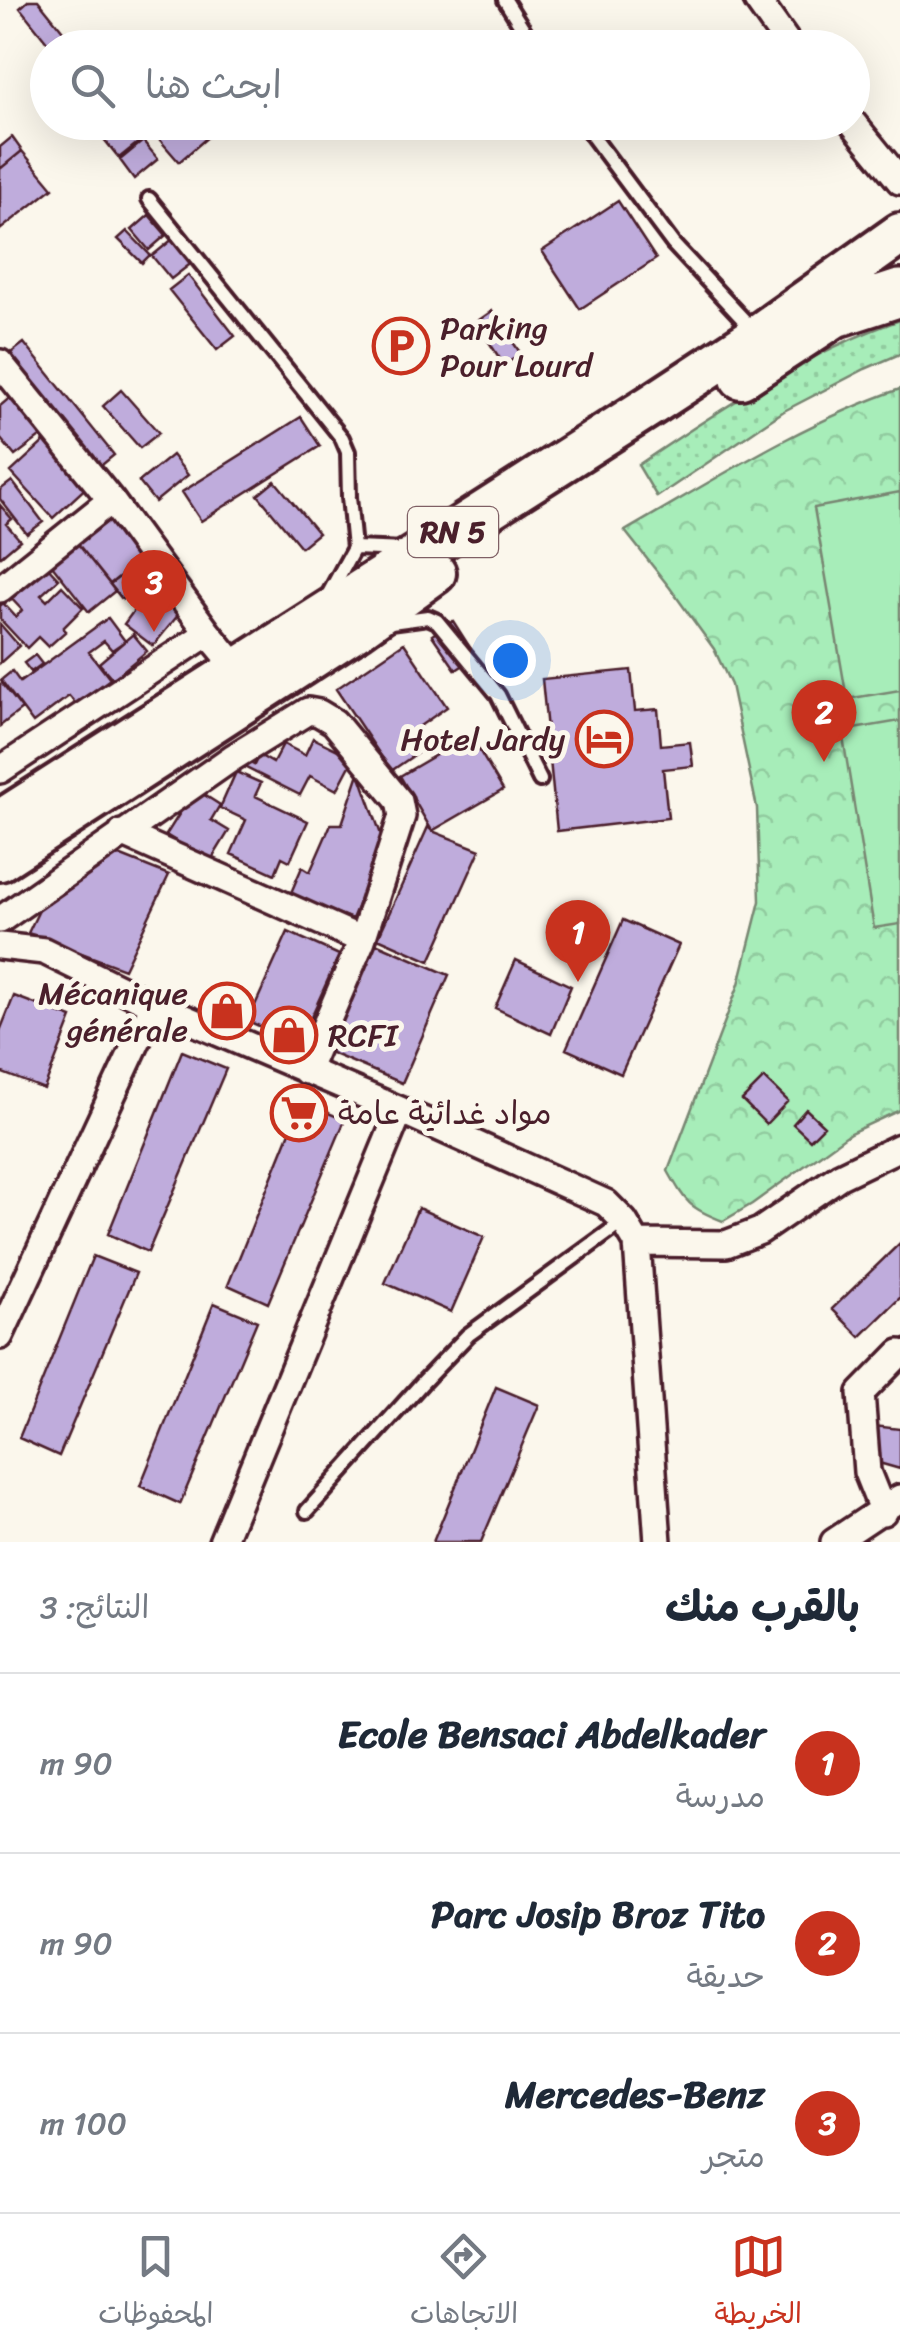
<!DOCTYPE html>
<html lang="ar">
<head>
<meta charset="utf-8">
<style>
  body { margin:0; font-family:Sriracha,"Playpen Sans Arabic",sans-serif; background:#f2f2f3; color:#1f2937; direction:rtl }
  .you { position:absolute; left:510px; top:660px; width:35px; height:35px; margin:-25px; border:8px solid #fff; border-radius:50%; background:#1a73e8; box-shadow:0 0 0 15px #1a73e833 }
  .badge { display:grid; place-items:center; width:65px; height:65px; border-radius:50%; background:#c8321e; color:#fff; font-size:32px; font-weight:700 }
  .pin { position:absolute; translate:-50% -82px; filter:drop-shadow(0 2px 5px #0008) }
  .pin::after { content:''; position:absolute; top:52px; width:35px; height:30px; background:inherit; clip-path:polygon(0 0,100% 0,50% 100%) }
  .list { margin:0; padding:0; list-style:none }
  h2 { display:flex; justify-content:space-between; align-items:center; height:130px; margin:0; padding:0 40px; font-size:42px }
  h2 small { font-size:32px; font-weight:400; color:#747a83 }
  .list li { display:grid; grid-template-columns:65px 1fr auto; gap:30px; align-items:center; box-sizing:border-box; height:180px; padding:0 40px; border-top:2px solid #e0e1e3 }
  .list b { display:block; font-size:38px; white-space:nowrap }
  .list p { margin:0; font-size:32px; white-space:nowrap; color:#747a83 }
  .list em { font-size:32px; font-style:normal; color:#747a83 }
  .icon { flex:none; width:55px; height:55px; fill:none; stroke:currentColor; stroke-width:2; stroke-linecap:round; stroke-linejoin:round }
  .map { position:relative; flex:none; width:900px; height:1542px; overflow:hidden; direction:ltr }
  .search { position:absolute; background:#fff; box-shadow:0 10px 40px #0002; left:30px; right:30px; top:30px; height:110px; display:flex; align-items:center; gap:25px; box-sizing:border-box; padding:0 35px; border-radius:55px; color:#747a83; font-size:38px }
  .sheet { height:670px; background:#fff }
  nav { display:flex; justify-content:space-around; align-items:center; box-sizing:border-box; height:140px; border-top:2px solid #e0e1e3; background:#fff; font-size:28px; color:#747a83 }
  nav a { display:grid; justify-items:center; gap:5px }
  nav .on { color:#c8321e }
  .map>svg:first-child { display:block }
  .grass { fill:url(#grass-dots); stroke:#788672; stroke-width:2.5 }
  .park { fill:url(#park-crowns); stroke:#788672; stroke-width:2.5 }
  .garden { fill:#a7edb9; stroke:#788672; stroke-width:2.5 }
  .building { fill:#bfacdc; stroke:#4a1f2b; stroke-width:2.5 }
  .lines { fill:none; stroke-linecap:round; stroke-linejoin:round }
  .service-casing { stroke:#4a1f2b; stroke-width:20 }
  .minor-casing { stroke:#4a1f2b; stroke-width:32 }
  .trunk-casing { stroke:#4a1f2b; stroke-width:48 }
  .motorway-casing { stroke:#4a1f2b; stroke-width:52 }
  .service { stroke:#fbf7ec; stroke-width:12 }
  .minor { stroke:#fbf7ec; stroke-width:25 }
  .trunk { stroke:#fbf7ec; stroke-width:40 }
  .motorway { stroke:#fbf7ec; stroke-width:45 }
  .labels { text-anchor:middle; dominant-baseline:central; stroke-width:10; stroke-linejoin:round; paint-order:stroke }
  .shield { fill:#fbf7ec; stroke:#7f6065; stroke-width:2.5 }
  .shield-label { font-size:30px; font-weight:bold; fill:#4a1f2b }
  .poi-label { font-size:32px; fill:#4a1f2b; stroke:#fbf7ec; text-anchor:start }
</style>
</head>
<body>
<div class="map">
<svg width="900" height="1542" viewBox="0 0 900 1542">
  <defs>
    <pattern id="grass-dots" width="8" height="8" patternUnits="userSpaceOnUse" patternTransform="scale(2.5)"><rect width="8" height="8" fill="#a7edb9"/><path d="M2 2h.1M6 6h.1" fill="none" stroke="#91cb9f" stroke-width="1.8" stroke-linecap="round"/></pattern>
    <pattern id="park-crowns" width="20" height="18" patternUnits="userSpaceOnUse" patternTransform="scale(2.5)"><rect width="20" height="18" fill="#a7edb9"/><path d="M2 6a3 3 0 1 1 6 0M12 15a3 3 0 1 1 6 0" fill="none" stroke="#91cb9f"/></pattern>
  </defs>
  <rect width="100%" height="100%" fill="#fbf7ec"/>
  <filter id="ink" filterUnits="userSpaceOnUse"><feTurbulence type="fractalNoise" baseFrequency=".01" numOctaves="2"/><feDisplacementMap in="SourceGraphic" scale="20" xChannelSelector="R" yChannelSelector="G"/><feConvolveMatrix kernelMatrix="1 2 1 2 8 2 1 2 1" color-interpolation-filters="sRGB"/></filter>
  <g filter="url(#ink)">
    <path class="grass" d="M900 320V354L865 369 784 411 657 497 638 465C719 410 807 352 900 320Z"/>
    <path class="park" d="M900 389V1110L850 1133 752 1204 723 1221C689 1208 686 1203 668 1171L739 984 760 901 757 808 731 685 714 649 670 588 625 531C714 480 802 423 900 389Z"/>
    <path class="garden" d="M900 492V690L847 699 814 508Z
      M900 721V924L874 928 842 731Z"/>
    <path class="building" d="M29 0H38L71 41 63 48H52L20 8Z
      M94 122H141L150 133 119 158 92 124Z
      M165 122H225L179 162 153 132Z
      M12 137 22 151 0 169V147Z
      M143 141 158 159 134 179 120 160Z
      M22 151 53 188 0 230V169Z
      M618 201 656 259 580 309 542 251Z
      M149 215 166 235 149 250 132 230Z
      M127 231 150 255 142 263 118 239Z
      M174 238 193 262 171 279 152 256Z
      M188 275 235 336 217 350 169 290Z
      M492 311 521 354 504 365 476 322Z
      M24 343 114 455 97 469 7 356Z
      M121 390 159 433 140 448 103 406Z
      M13 395 44 434 15 456 0 438V406Z
      M301 417 320 446 201 521 182 492Z
      M49 437 91 483 53 518 11 472Z
      M172 455 188 475 155 502 139 482Z
      M12 481 43 522 27 534 0 499V490Z
      M275 481 318 533 301 547 258 495Z
      M0 505 12 519 6 524 20 540 0 557Z
      M108 521 140 560 110 584 78 544Z
      M78 544 115 591 89 612 52 565Z
      M47 566 59 579 41 595 47 601 62 586 83 608 63 628 66 631 48 647 38 637 27 648 0 619V606L3 603 16 617 22 610 9 596 25 581 28 584Z
      M121 576 132 591 122 599 110 584Z
      M141 584 179 614 153 646 124 624 138 605 130 598Z
      M108 618 125 641 112 650 104 641 89 652 110 679 76 704 69 696 33 723 1 680 12 671 20 682Z
      M453 621 476 657 456 670 432 635Z
      M0 624 19 646 0 663Z
      M133 634 147 651 113 679 99 663Z
      M404 643 447 707 417 728 429 745 391 771 336 689Z
      M35 655 42 664 31 672 24 663Z
      M631 670 635 711 658 709 661 745 690 742 693 766 663 769 668 818 557 831 542 679Z
      M2 683 22 709 0 726V684Z
      M470 735 503 790 432 831 400 776Z
      M313 738 354 758 337 790 310 776 300 795 236 763 239 757 254 765 259 755 273 763 283 744 305 755Z
      M236 772 261 783 255 796 308 821 290 861 282 857 275 874 231 854 246 820 220 808Z
      M359 773 384 843 352 919 290 895 302 867 310 872 331 824H342Z
      M195 789 220 805 211 820 229 831 210 862 166 835Z
      M428 827 432 831 480 850 430 961 378 938Z
      M114 853 169 875 124 969 28 933 43 902Z
      M623 920 679 945 621 1074 566 1049Z
      M288 932 339 955 299 1044 248 1021Z
      M371 941 449 975 402 1083 324 1050Z
      M516 960 571 986 551 1034 495 1008Z
      M14 996 72 1018 44 1089 0 1072V1031Z
      M182 1051 226 1069 148 1252 108 1234Z
      M764 1078 788 1101 766 1124 742 1100Z
      M302 1102 345 1120 268 1303 228 1285Z
      M806 1109 824 1126 810 1140 793 1124Z
      M418 1208 484 1237 451 1312 385 1283Z
      M900 1243V1298L860 1337 832 1309Z
      M93 1256 136 1273 59 1456 19 1438Z
      M214 1303 257 1321 180 1504 140 1486Z
      M496 1387 539 1405 481 1542H433Z
      M874 1426 900 1429V1469L872 1461Z"/>
    <g class="lines">
      <g class="service-casing">
        <path id="service" d="M505 0 535 48
          M582 122 673 244 755 332
          M149 199 342 438 348 452 349 497 354 548
          M326 599 354 548 406 550
          M391 622 428 617 437 621 498 695 540 780
          M307 1511 423 1382 468 1335 624 1221"/>
      </g>
      <g class="minor-casing">
        <path id="minor" d="M757 0 791 48
          M852 122 900 181
          M0 363 111 500 208 633 238 669
          M0 589 111 500
          M0 770 208 633
          M122 833 362 940
          M0 920 232 758 308 711 319 713 334 722 399 801 402 816 362 940 306 1071
          M0 946 44 951 154 1005 400 1110 606 1203 624 1221 637 1243 658 1542
          M637 1243 726 1244 760 1231 840 1176 900 1147
          M0 1336 154 1005
          M883 1512 867 1472 861 1393 900 1353
          M222 1542 400 1110
          M834 1542 900 1498"/>
      </g>
      <g class="trunk-casing">
        <path id="trunk" d="M741 378 868 295
          M0 821 653 404 758 335 900 234
          M0 860 360 627 435 573"/>
      </g>
      <g class="motorway-casing">
        <path id="motorway" d="M842 312 900 293"/>
      </g>
      <use href="#service" class="service"/>
      <use href="#minor" class="minor"/>
      <use href="#trunk" class="trunk"/>
      <use href="#motorway" class="motorway"/>
    </g>
  </g>
  <defs>
    <g id="parking-ring" transform="scale(2.875)"><circle r="9.5" fill="#fbf7ec" stroke="#c8321e" stroke-width="1.5"/><path d="M-3.5-5.5H1a3.5 3.5 0 0 1 0 7H-1V5.5H-3.5ZM-1-3.4V-.6H.8a1.4 1.4 0 0 0 0-2.8Z" fill="#c8321e"/></g>
    <g id="hotel-ring" transform="scale(2.875)"><circle r="9.5" fill="#fbf7ec" stroke="#c8321e" stroke-width="1.5"/><path d="M-6-4.5h1.5V1H6V5H4.5V3h-9V5H-6ZM-4 0a1.8 1.8 0 1 1 3.6 0ZM.5 0V-2.5h3Q6-2.5 6 0Z" fill="#c8321e"/></g>
    <g id="shop-ring" transform="scale(2.875)"><circle r="9.5" fill="#fbf7ec" stroke="#c8321e" stroke-width="1.5"/><path d="M-5-2.5h2.3a2.7 3.5 0 0 1 5.4 0H5L5.5 6h-11ZM-1.5-2.5h3a1.5 2.3 0 0 0-3 0Z" fill="#c8321e"/></g>
    <g id="supermarket-ring" transform="scale(2.875)"><circle r="9.5" fill="#fbf7ec" stroke="#c8321e" stroke-width="1.5"/><path d="M-6-5.5h2.5l.6 2H6L4.5 2H-2.5L-4.4-4H-6ZM-1.5 3.2a1.3 1.3 0 1 0 .1 0ZM3 3.2a1.3 1.3 0 1 0 .1 0Z" fill="#c8321e"/></g>
  </defs>
  <g fill-rule="evenodd">
    <use href="#parking-ring" x="401" y="346"/>
    <use href="#hotel-ring" x="604" y="739"/>
    <use href="#shop-ring" x="227" y="1011"/>
    <use href="#shop-ring" x="289" y="1035"/>
    <use href="#supermarket-ring" x="299" y="1113"/>
  </g>
  <g class="labels">
    <rect class="shield" x="408" y="507" width="90" height="50" rx="8"/>
    <g class="shield-label">
      <text x="453" y="532">RN 5</text>
    </g>
    <g class="poi-label">
      <text x="440" y="328">Parking<tspan x="440" dy="37">Pour Lourd</tspan></text>
      <text x="565" y="739" text-anchor="end">Hotel Jardy</text>
      <text x="188" y="993" text-anchor="end">Mécanique<tspan x="188" dy="37">générale</tspan></text>
      <text x="328" y="1035">RCFI</text>
      <text x="338" y="1113">مواد غدائية عامة</text>
    </g>
  </g>
</svg>
<div class="you"></div>
<div class="pin badge" style="left:578px;top:982px">1</div>
<div class="pin badge" style="left:824px;top:762px">2</div>
<div class="pin badge" style="left:154px;top:632px">3</div>
<div class="search"><svg class="icon" aria-label="search" viewBox="0 0 24 24"><circle cx="10" cy="10" r="6"/><path d="M15 15l6 6"/></svg>ابحث هنا</div>
</div>
<section class="sheet">
<h2>بالقرب منك<small>النتائج: 3</small></h2>
<ul class="list">
<li><span class="badge">1</span><div><b>Ecole Bensaci Abdelkader</b><p>مدرسة</p></div><em>90 m</em></li>
<li><span class="badge">2</span><div><b>Parc Josip Broz Tito</b><p>حديقة</p></div><em>90 m</em></li>
<li><span class="badge">3</span><div><b>Mercedes-Benz</b><p>متجر</p></div><em>100 m</em></li>
</ul>
</section>
<nav>
<a class="on"><svg class="icon" aria-label="map" viewBox="0 0 24 24"><path d="M3 6l6-2 6 2 6-2v14l-6 2-6-2-6 2zM9 4v14M15 6v14"/></svg>الخريطة</a>
<a><svg class="icon" aria-label="directions" viewBox="0 0 24 24"><path d="M12 3l9 9-9 9-9-9zM9 14v-3h6M13 9l2 2-2 2"/></svg>الاتجاهات</a>
<a><svg class="icon" aria-label="saved" viewBox="0 0 24 24"><path d="M7 4h10v16l-5-4-5 4z"/></svg>المحفوظات</a>
</nav>
</body>
</html>
